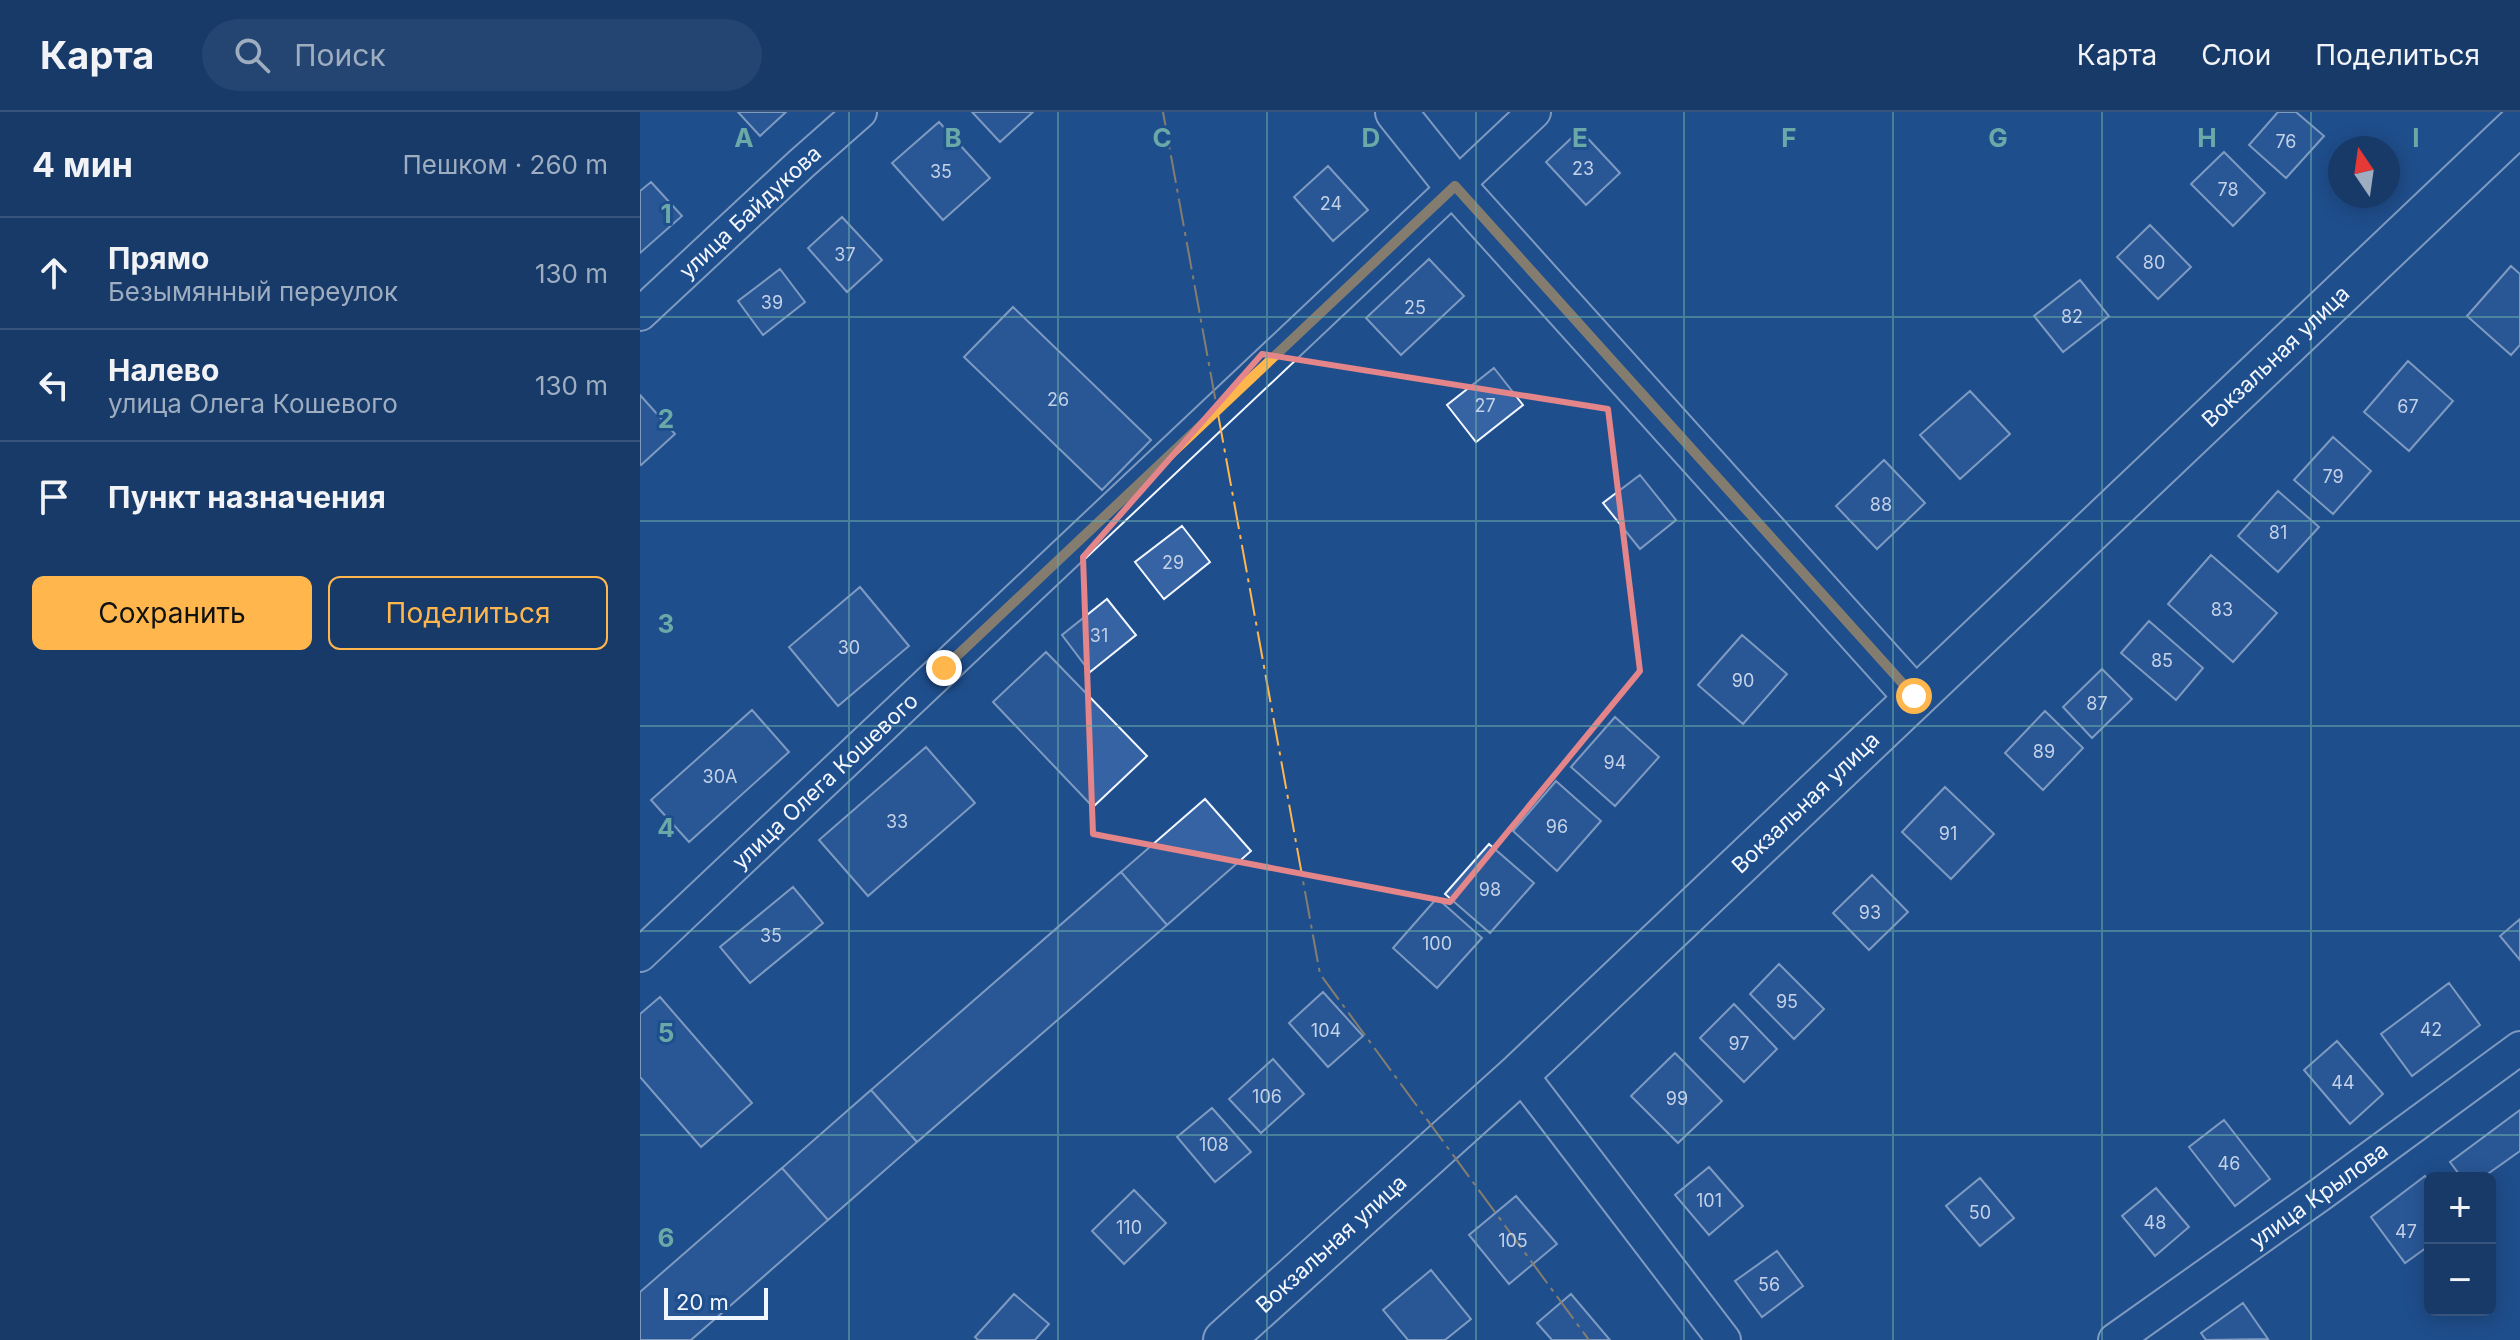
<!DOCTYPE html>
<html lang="ru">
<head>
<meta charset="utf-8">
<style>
  body { margin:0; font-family:Inter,sans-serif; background:#244571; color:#f1f3f6 }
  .controls { position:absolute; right:24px; bottom:24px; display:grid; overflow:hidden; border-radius:12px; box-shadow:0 4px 20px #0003 }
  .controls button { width:72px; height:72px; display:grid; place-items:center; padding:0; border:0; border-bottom:2px solid #36547d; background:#173a69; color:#f1f3f6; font:40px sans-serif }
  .compass { position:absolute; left:1688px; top:24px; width:72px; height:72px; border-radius:50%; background:#173a69; box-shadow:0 4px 20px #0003; rotate:347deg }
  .scale { position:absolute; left:24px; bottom:20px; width:104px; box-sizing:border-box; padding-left:8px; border:4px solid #f2f6ff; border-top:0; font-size:22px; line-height:28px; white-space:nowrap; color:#f2f6ff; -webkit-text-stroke:6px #1f4e8c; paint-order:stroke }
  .stop { position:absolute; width:24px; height:24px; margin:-18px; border:6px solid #ffb74d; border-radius:50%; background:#fff }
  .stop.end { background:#ffb74d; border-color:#fff; box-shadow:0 2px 8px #0008 }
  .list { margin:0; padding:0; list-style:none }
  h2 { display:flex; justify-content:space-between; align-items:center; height:104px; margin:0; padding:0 32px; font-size:34px }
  h2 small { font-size:26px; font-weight:400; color:#9eadc0 }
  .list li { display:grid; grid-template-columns:52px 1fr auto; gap:24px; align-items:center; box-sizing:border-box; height:112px; padding:0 32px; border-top:2px solid #36547d }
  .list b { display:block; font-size:30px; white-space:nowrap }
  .list p { margin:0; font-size:26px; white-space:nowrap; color:#9eadc0 }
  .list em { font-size:26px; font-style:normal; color:#9eadc0 }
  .actions { display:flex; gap:16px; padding:24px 32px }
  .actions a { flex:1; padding:18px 0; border:2px solid #ffb74d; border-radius:12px; text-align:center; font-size:28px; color:#ffb74d }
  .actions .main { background:#ffb74d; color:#111 }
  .icon { flex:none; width:44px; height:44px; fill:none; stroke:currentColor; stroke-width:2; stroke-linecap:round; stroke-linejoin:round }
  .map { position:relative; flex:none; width:1880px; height:1228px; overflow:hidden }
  header { display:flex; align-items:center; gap:48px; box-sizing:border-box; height:112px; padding:0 40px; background:#173a69; border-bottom:2px solid #36547d }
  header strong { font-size:38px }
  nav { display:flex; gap:44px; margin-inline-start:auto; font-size:28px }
  .search { width:560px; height:72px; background:#244571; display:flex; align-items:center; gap:20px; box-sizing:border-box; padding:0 28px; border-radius:44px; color:#9eadc0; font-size:30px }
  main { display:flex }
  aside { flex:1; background:#173a69 }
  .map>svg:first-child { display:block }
  .building { fill:#3563a3; stroke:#f2f6ff; stroke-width:2 }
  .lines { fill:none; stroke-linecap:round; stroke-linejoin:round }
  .minor-casing { stroke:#f2f6ff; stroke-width:36 }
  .tertiary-casing { stroke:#f2f6ff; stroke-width:44 }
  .minor { stroke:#1f4e8c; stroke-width:32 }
  .tertiary { stroke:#1f4e8c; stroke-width:40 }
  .power { stroke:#ffb74d; stroke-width:2; stroke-dasharray:28 6 4 6; stroke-linecap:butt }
  .route { stroke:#ffb74d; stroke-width:10 }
  .marked { fill:none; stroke:#e38589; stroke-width:6; stroke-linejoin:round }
  .grid { fill:none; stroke:#6aa9a8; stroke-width:2; stroke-opacity:0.55 }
  .labels { text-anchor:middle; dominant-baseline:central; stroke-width:6; stroke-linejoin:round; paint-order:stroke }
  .number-label { font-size:18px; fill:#c3d1e8 }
  .street-label { font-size:22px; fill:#f2f6ff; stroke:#1f4e8c }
  .grid-label { font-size:26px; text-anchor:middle; font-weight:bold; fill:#6aa9a8; stroke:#1f4e8c; stroke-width:6; stroke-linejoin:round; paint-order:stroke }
</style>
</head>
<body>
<header>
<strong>Карта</strong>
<div class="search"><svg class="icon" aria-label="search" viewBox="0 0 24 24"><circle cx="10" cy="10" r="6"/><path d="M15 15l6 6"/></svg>Поиск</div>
<nav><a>Карта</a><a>Слои</a><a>Поделиться</a></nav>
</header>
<main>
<aside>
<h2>4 мин<small>Пешком · 260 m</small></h2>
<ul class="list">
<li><svg class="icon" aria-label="ahead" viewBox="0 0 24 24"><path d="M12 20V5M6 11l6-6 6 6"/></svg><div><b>Прямо</b><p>Безымянный переулок</p></div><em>130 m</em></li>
<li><svg class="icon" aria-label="left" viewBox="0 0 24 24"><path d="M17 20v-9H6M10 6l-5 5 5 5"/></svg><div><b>Налево</b><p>улица Олега Кошевого</p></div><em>130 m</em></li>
<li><svg class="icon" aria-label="arrive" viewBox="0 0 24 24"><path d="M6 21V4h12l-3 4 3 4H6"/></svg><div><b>Пункт назначения</b></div></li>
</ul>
<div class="actions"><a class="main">Сохранить</a><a>Поделиться</a></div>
</aside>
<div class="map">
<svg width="1880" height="1228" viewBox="0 0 1880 1228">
  <rect width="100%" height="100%" fill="#1f4e8c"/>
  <path class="building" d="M98 0H146L120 24Z
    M332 0H393L360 30Z
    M1638 0H1656L1684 24 1646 66 1609 33Z
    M299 10 350 66 303 108 252 51Z
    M940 18 980 61 946 93 906 50Z
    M1584 40 1625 81 1593 114 1551 72Z
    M688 54 728 98 693 129 654 85Z
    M11 70 42 104 0 141V79Z
    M202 105 242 148 207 180 168 136Z
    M1510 113 1551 155 1518 187 1477 145Z
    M789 147 824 184 761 243 726 206Z
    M1871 154 1880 162V233L1871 243 1827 204Z
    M140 157 165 190 123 223 98 189Z
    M1440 168 1469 204 1423 240 1394 204Z
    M373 195 511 328 462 378 324 245Z
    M1768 249 1813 289 1769 339 1724 300Z
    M854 256 883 293 836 330 807 293Z
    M1330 279 1370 322 1320 367 1280 323Z
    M0 283 35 322 1 353 0 352Z
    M1693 325 1731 359 1693 402 1654 368Z
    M1244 348 1285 391 1237 437 1196 394Z
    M1000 363 1036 408 1000 437 963 391Z
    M1638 379 1679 415 1638 460 1598 424Z
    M542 414 570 450 524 487 495 450Z
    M1571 443 1637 501 1593 550 1528 492Z
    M220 475 269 534 198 594 149 535Z
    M467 487 496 523 450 560 422 523Z
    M1509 509 1563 556 1536 588 1481 541Z
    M1102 523 1147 562 1103 612 1058 573Z
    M406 540 507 644 453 695 353 590Z
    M1462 557 1492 587 1452 626 1423 595Z
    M112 598 149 640 49 730 11 688Z
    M1405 599 1443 636 1403 678 1365 641Z
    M975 605 1019 645 975 694 931 655Z
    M286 635 335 691 228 784 179 728Z
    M916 669 961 709 917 759 873 719Z
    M1305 675 1354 722 1311 767 1262 720Z
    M565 687 611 739 527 813 481 760Z
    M849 732 894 771 850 821 805 782Z
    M481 760 527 813 277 1030 231 978Z
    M1232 763 1268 800 1229 838 1193 801Z
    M153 775 183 811 110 871 80 835Z
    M797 786 842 826 797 876 753 836Z
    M1880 807V848L1860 824Z
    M1139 852 1184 897 1154 927 1110 882Z
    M1809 871 1840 913 1772 964 1741 922Z
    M683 880 723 924 688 955 649 911Z
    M20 885 112 991 61 1035 0 965V902Z
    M1094 892 1137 937 1104 970 1060 926Z
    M1697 929 1743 982 1710 1012 1664 958Z
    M1035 941 1082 989 1038 1031 991 984Z
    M633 947 664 982 621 1021 589 987Z
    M231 978 277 1030 188 1108 142 1056Z
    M572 996 611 1040 575 1070 537 1025Z
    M1880 998V1039L1842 1066H1822L1810 1050Z
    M1584 1008 1630 1067 1595 1094 1549 1035Z
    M1069 1055 1103 1094 1069 1123 1035 1083Z
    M142 1056 188 1108 51 1228H0V1180Z
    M1785 1064 1790 1071V1133L1765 1151 1731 1105Z
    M1340 1066 1374 1106 1340 1134 1306 1094Z
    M1516 1076 1549 1115 1515 1144 1482 1104Z
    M494 1078 526 1111 484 1152 452 1119Z
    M876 1084 917 1132 869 1172 829 1123Z
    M1137 1139 1163 1174 1122 1205 1095 1169Z
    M791 1158 831 1207 805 1228H768L743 1198Z
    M374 1182 409 1212 395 1228H338L335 1225Z
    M931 1182 970 1228H912L897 1211Z
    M1603 1191 1628 1227 1566 1228 1561 1221Z"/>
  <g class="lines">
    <g class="minor-casing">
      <g id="minor">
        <path id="s1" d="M0 202 161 52 220 0"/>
        <path id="s2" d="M0 843 894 0"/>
        <path d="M880 961 1084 1228"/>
        <path id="s3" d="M1475 1228 1681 1082 1880 936"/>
      </g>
    </g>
    <g class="tertiary-casing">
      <g id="tertiary">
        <path d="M756 0 815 74 1274 584"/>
        <path id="s4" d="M584 1228 880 961 1880 12"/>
      </g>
    </g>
    <use href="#minor" class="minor"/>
    <use href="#tertiary" class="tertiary"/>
    <path class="power" d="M523 0 680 862 949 1228"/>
  </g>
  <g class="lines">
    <path class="route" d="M304 556 815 74 1274 584"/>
  </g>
  <path d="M0 0H1880V1228H0ZM622 242 968 297 1000 559 810 790 453 722 443 445Z" fill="#1f4e8c" fill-opacity=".55" fill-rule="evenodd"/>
  <path class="marked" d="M622 242 968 297 1000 559 810 790 453 722 443 445Z"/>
  <path class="grid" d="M209 0V1228M418 0V1228M627 0V1228M836 0V1228M1044 0V1228M1253 0V1228M1462 0V1228M1671 0V1228M0 205H1880M0 409H1880M0 614H1880M0 819H1880M0 1023H1880"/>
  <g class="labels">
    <g class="number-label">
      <text x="1646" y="29">76</text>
      <text x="943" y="56">23</text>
      <text x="301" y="59">35</text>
      <text x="1588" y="77">78</text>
      <text x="691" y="91">24</text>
      <text x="205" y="142">37</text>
      <text x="1514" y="150">80</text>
      <text x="132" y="190">39</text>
      <text x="775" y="195">25</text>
      <text x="1432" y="204">82</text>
      <text x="418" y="287">26</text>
      <text x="845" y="293">27</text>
      <text x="1768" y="294">67</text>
      <text x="1693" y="364">79</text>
      <text x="1241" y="392">88</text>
      <text x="1638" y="420">81</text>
      <text x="533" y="450">29</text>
      <text x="1582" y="497">83</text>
      <text x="459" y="523">31</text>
      <text x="209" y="535">30</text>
      <text x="1522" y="548">85</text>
      <text x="1103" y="568">90</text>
      <text x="1457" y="591">87</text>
      <text x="1404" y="639">89</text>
      <text x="975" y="650">94</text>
      <text x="80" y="664">30А</text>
      <text x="257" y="709">33</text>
      <text x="917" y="714">96</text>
      <text x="1308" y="721">91</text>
      <text x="850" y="777">98</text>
      <text x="1230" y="800">93</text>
      <text x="131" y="823">35</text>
      <text x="797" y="831">100</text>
      <text x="1147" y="889">95</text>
      <text x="1791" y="917">42</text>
      <text x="686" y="918">104</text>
      <text x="1099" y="931">97</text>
      <text x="1703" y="970">44</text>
      <text x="627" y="984">106</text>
      <text x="1037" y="986">99</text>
      <text x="574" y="1032">108</text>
      <text x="1589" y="1051">46</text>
      <text x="1069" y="1088">101</text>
      <text x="1340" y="1100">50</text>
      <text x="1515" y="1110">48</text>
      <text x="489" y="1115">110</text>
      <text x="1766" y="1119">47</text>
      <text x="873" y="1128">105</text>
      <text x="1129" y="1172">56</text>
    </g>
    <g class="street-label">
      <text stroke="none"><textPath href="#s1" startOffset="150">улица Байдукова</textPath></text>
      <text stroke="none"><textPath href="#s4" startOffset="1440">Вокзальная улица</textPath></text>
      <text stroke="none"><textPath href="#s2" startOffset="254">улица Олега Кошевого</textPath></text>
      <text stroke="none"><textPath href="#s4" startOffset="792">Вокзальная улица</textPath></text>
      <text stroke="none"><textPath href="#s3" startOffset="250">улица Крылова</textPath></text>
      <text stroke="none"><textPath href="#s4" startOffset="144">Вокзальная улица</textPath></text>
    </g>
  </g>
  <g class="grid-label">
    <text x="104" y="35">A</text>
    <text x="313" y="35">B</text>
    <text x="522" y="35">C</text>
    <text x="731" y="35">D</text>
    <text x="940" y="35">E</text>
    <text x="1149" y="35">F</text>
    <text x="1358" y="35">G</text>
    <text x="1567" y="35">H</text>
    <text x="1776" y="35">I</text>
    <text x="26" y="111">1</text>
    <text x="26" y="316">2</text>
    <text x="26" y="521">3</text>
    <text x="26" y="725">4</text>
    <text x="26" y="930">5</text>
    <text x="26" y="1135">6</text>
  </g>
</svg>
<div class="controls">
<button>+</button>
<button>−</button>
</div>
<svg class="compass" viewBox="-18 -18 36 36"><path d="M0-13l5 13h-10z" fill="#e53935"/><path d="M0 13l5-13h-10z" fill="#9eadc0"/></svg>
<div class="scale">20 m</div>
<div class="stop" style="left:1274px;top:584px"></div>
<div class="stop end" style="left:304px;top:556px"></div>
</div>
</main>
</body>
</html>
